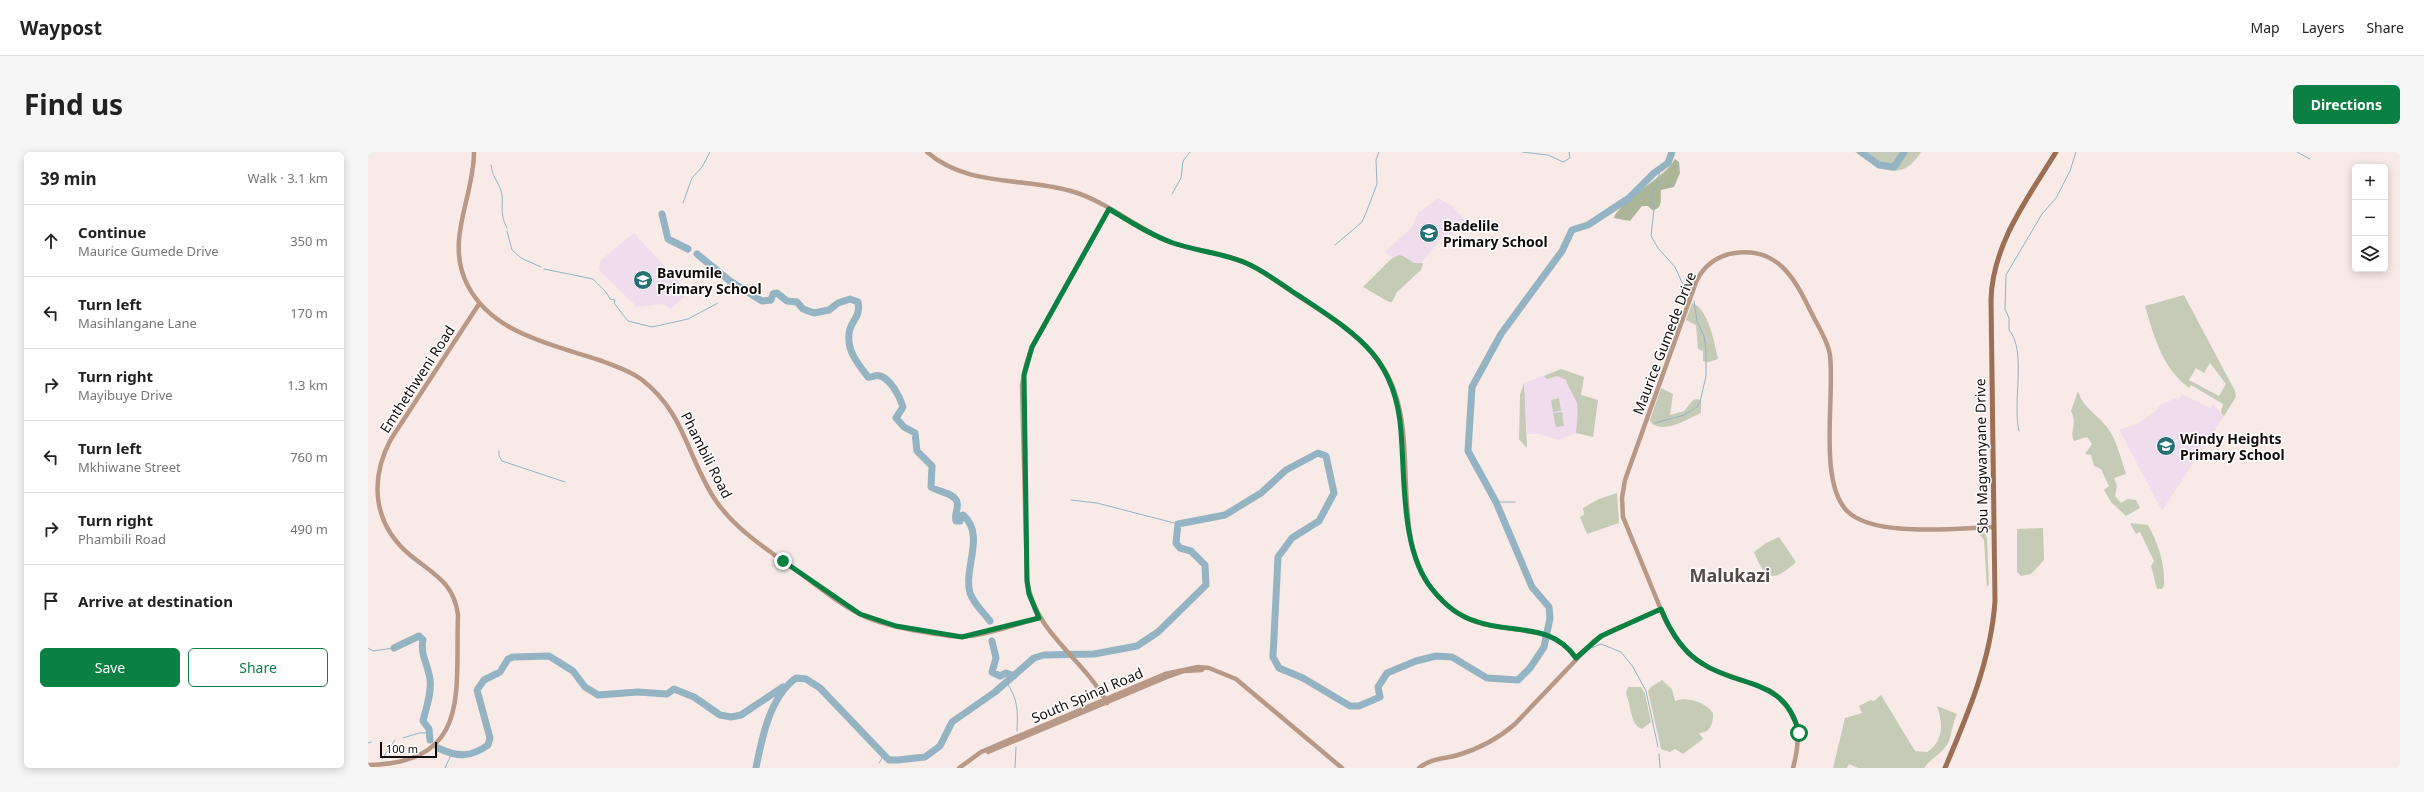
<!DOCTYPE html>
<html lang="en">
<head>
<meta charset="utf-8">
<style>
  body { margin:0; font-family:"Noto Sans",sans-serif; background:#f6f6f6; color:#222 }
  .controls { position:absolute; right:12px; top:12px; display:grid; overflow:hidden; border-radius:6px; box-shadow:0 2px 10px #0003 }
  .controls button { width:36px; height:36px; display:grid; place-items:center; padding:0; border:0; border-bottom:1px solid #e0e0e0; background:#fff; color:#222; font:20px sans-serif }
  .scale { position:absolute; left:12px; bottom:10px; width:57px; box-sizing:border-box; padding-left:4px; border:2px solid #120d0c; border-top:0; font-size:11px; line-height:14px; white-space:nowrap; color:#120d0c; -webkit-text-stroke:3px #fff; paint-order:stroke }
  .stop { position:absolute; width:12px; height:12px; margin:-9px; border:3px solid #0b8043; border-radius:50%; background:#fff }
  .stop.end { background:#0b8043; border-color:#fff; box-shadow:0 1px 4px #0008 }
  .list { margin:0; padding:0; list-style:none }
  h2 { display:flex; justify-content:space-between; align-items:center; height:52px; margin:0; padding:0 16px; font-size:17px }
  h2 small { font-size:13px; font-weight:400; color:#767676 }
  .list li { display:grid; grid-template-columns:26px 1fr auto; gap:12px; align-items:center; box-sizing:border-box; height:72px; padding:0 16px; border-top:1px solid #e0e0e0 }
  .list b { display:block; font-size:15px; white-space:nowrap }
  .list p { margin:0; font-size:13px; white-space:nowrap; color:#767676 }
  .list em { font-size:13px; font-style:normal; color:#767676 }
  .actions { display:flex; gap:8px; padding:12px 16px }
  .actions a { flex:1; padding:9px 0; border:1px solid #0b8043; border-radius:6px; text-align:center; font-size:14px; color:#0b8043 }
  .actions .main { background:#0b8043; color:#fff }
  .icon { flex:none; width:22px; height:22px; fill:none; stroke:currentColor; stroke-width:2; stroke-linecap:round; stroke-linejoin:round }
  .map { position:relative; flex:none; width:2032px; height:616px; overflow:hidden; border-radius:6px }
  header { display:flex; align-items:center; gap:24px; box-sizing:border-box; height:56px; padding:0 20px; background:#fff; border-bottom:1px solid #e0e0e0 }
  header strong { font-size:19px }
  nav { display:flex; gap:22px; margin-inline-start:auto; font-size:14px }
  .intro { display:flex; align-items:center; justify-content:space-between; box-sizing:border-box; height:96px; padding:0 24px }
  h1 { margin:0; font-size:28px }
  .button { padding:10px 18px; border-radius:6px; background:#0b8043; color:#fff; font-size:14px; font-weight:700 }
  main { display:flex; gap:24px; padding:0 24px }
  aside { flex:1; background:#fff; border-radius:6px; box-shadow:0 2px 10px #0003 }
  .map>svg:first-child { display:block }
  .education { fill:#efddee }
  .green { fill:#c5cbb6; fill-rule:evenodd }
  .forest { fill:#adb598 }
  .lines { fill:none; stroke-linecap:round; stroke-linejoin:round }
  .stream { stroke:#94b3c3; stroke-width:1 }
  .river { stroke:#94b3c3; stroke-width:7 }
  .tertiary { stroke:#b89887; stroke-width:4.5 }
  .secondary { stroke:#9c6e56; stroke-width:5 }
  .route { stroke:#0b8043; stroke-width:5 }
  .labels { text-anchor:middle; dominant-baseline:central; stroke-width:3; stroke-linejoin:round; paint-order:stroke }
  .poi-label { font-size:14px; font-weight:bold; fill:#120d0c; stroke:#fff; text-anchor:start }
  .street-label { font-size:14px; fill:#120d0c; stroke:#fff }
  .district-label { font-size:18px; font-weight:bold; fill:#564b47; stroke:#fff }
</style>
</head>
<body>
<header>
<strong>Waypost</strong>
<nav><a>Map</a><a>Layers</a><a>Share</a></nav>
</header>
<div class="intro"><h1>Find us</h1><a class="button">Directions</a></div>
<main>
<aside>
<h2>39 min<small>Walk · 3.1 km</small></h2>
<ul class="list">
<li><svg class="icon" aria-label="ahead" viewBox="0 0 24 24"><path d="M12 20V5M6 11l6-6 6 6"/></svg><div><b>Continue</b><p>Maurice Gumede Drive</p></div><em>350 m</em></li>
<li><svg class="icon" aria-label="left" viewBox="0 0 24 24"><path d="M17 20v-9H6M10 6l-5 5 5 5"/></svg><div><b>Turn left</b><p>Masihlangane Lane</p></div><em>170 m</em></li>
<li><svg class="icon" aria-label="right" viewBox="0 0 24 24"><path d="M7 20v-9h11M14 6l5 5-5 5"/></svg><div><b>Turn right</b><p>Mayibuye Drive</p></div><em>1.3 km</em></li>
<li><svg class="icon" aria-label="left" viewBox="0 0 24 24"><path d="M17 20v-9H6M10 6l-5 5 5 5"/></svg><div><b>Turn left</b><p>Mkhiwane Street</p></div><em>760 m</em></li>
<li><svg class="icon" aria-label="right" viewBox="0 0 24 24"><path d="M7 20v-9h11M14 6l5 5-5 5"/></svg><div><b>Turn right</b><p>Phambili Road</p></div><em>490 m</em></li>
<li><svg class="icon" aria-label="arrive" viewBox="0 0 24 24"><path d="M6 21V4h12l-3 4 3 4H6"/></svg><div><b>Arrive at destination</b></div></li>
</ul>
<div class="actions"><a class="main">Save</a><a>Share</a></div>
</aside>
<div class="map">
<svg width="2032" height="616" viewBox="0 0 2032 616">
  <rect width="100%" height="100%" fill="#f8eae6"/>
  <path class="education" d="M1070 46 1084 54 1097 69 1095 76 1075 85 1045 120 1017 100 1044 75 1050 61Z
    M266 81 318 137 317 144 303 157 295 152 269 155 231 118 233 108Z
    M1193 217 1216 225 1213 243 1230 248 1225 285 1208 281 1190 288 1172 282H1159L1156 231Z
    M1814 242 1842 256 1845 252 1856 264 1794 359 1751 277 1768 273 1789 258 1791 254 1807 246 1810 248Z"/>
  <path class="green" d="M1487 0H1553C1533 32 1512 17 1487 0Z
    M1031 103 1035 104 1046 111H1055L1053 118 1029 140 1024 150H1021L995 135 1023 107Z
    M1816 143 1867 239 1868 245 1856 264 1853 260 1855 252 1823 233 1821 236C1794 215 1786 185 1777 154ZM1842 211 1858 232 1851 244 1821 228 1828 216 1836 221Z
    M1324 151C1340 155 1347 193 1350 207L1341 210 1335 209V199L1330 197 1328 173 1318 168Z
    M1193 217 1216 225 1213 243 1230 248 1225 285 1208 281C1209 276 1210 256 1209 251 1206 243 1200 236 1198 228L1189 224 1179 227 1176 224Z
    M1156 231 1159 296 1151 287 1152 243Z
    M1293 236 1305 242 1302 263 1316 259 1325 248 1330 247 1333 249V261C1319 267 1299 281 1284 272L1282 268Z
    M1710 239C1715 256 1729 262 1739 275 1749 288 1753 307 1758 322L1746 326 1749 334 1747 344 1753 351 1760 347 1768 348 1772 356 1758 364 1743 350 1736 338 1741 334 1733 317 1726 314 1723 303 1717 302 1724 292 1719 285 1706 289C1701 279 1710 273 1703 259Z
    M1191 246 1193 259 1185 260 1183 248Z
    M1194 260 1196 274 1188 275 1185 261Z
    M1249 341 1251 371 1219 382 1212 365 1216 363 1215 356 1231 347Z
    M1762 371 1780 373C1791 393 1797 412 1796 434L1794 437H1789L1783 414 1786 409 1772 380 1768 382Z
    M1675 376 1676 408 1663 422 1653 424 1649 420V377Z
    M1609 379 1616 380 1619 386 1621 432 1619 435 1616 388Z
    M1411 385 1428 410C1406 430 1398 430 1386 400L1398 391Z
    M1294 528 1304 537 1307 549C1319 544 1337 550 1345 561 1345 571 1343 581 1331 581L1335 587 1315 602 1307 597 1302 600 1293 597 1280 539 1283 535Z
    M1260 535H1273L1277 542 1283 570 1274 577C1262 573 1263 552 1258 542Z
    M1513 543 1547 599 1559 600C1576 589 1575 571 1569 554L1589 562C1585 570 1584 580 1581 589 1576 601 1563 606 1556 616H1490L1481 612 1479 616H1465L1477 566 1494 561 1491 554 1503 548 1506 549Z"/>
  <path class="forest" d="M1307 7 1311 10 1312 21 1306 35 1293 38C1292 46 1296 57 1284 58L1280 54H1274L1262 69 1246 66C1248 54 1292 26 1302 14 1304 12 1305 9 1307 7Z"/>
  <g class="lines">
    <path class="stream" d="M1154 0 1180 3 1195 10 1202 6 1201 0
      M1929 0 1942 7
      M123 13C124 24 130 29 133 39 137 50 130 60 139 76
      M1293 14 1288 36 1282 43 1286 57 1283 84 1290 96 1307 115 1317 137
      M804 42 813 26 815 9 822 0
      M315 51 324 26 334 15 342 0
      M139 79 144 98 153 106 173 115
      M967 93 994 70 998 61 1009 32 1008 8 1011 0
      M176 117 225 127C231 134 237 137 242 147L247 148 246 151 260 169 284 175 320 167 350 151
      M352 143 362 129
      M1287 271 1316 263 1329 255 1332 250 1338 224V197L1336 184 1329 169 1326 149
      M1651 279C1644 250 1659 199 1641 178V166L1637 157 1638 123 1674 62 1688 46 1702 19 1708 0
      M131 299V304L134 309 197 330
      M703 348 729 351 810 372
      M1128 350H1147
      M0 496 5 499 26 496
      M1224 496 1233 492 1253 500 1265 515 1278 539 1290 595
      M639 531C650 548 650 558 649 579
      M35 586 51 581H60
      M0 591 3 590
      M1291 602 1292 616
      M14 607 27 588
      M511 611 516 603
      M77 616 83 603
      M647 616 648 595"/>
    <path class="river" d="M1493 0 1511 13 1526 15 1536 0
      M294 62 300 87 320 97
      M329 102 362 129 394 149 403 148 405 142 409 141 419 149 429 150 435 157 446 161 461 158 470 151 482 147 490 150C493 167 482 168 481 182 479 199 490 212 500 225 505 226 507 222 512 224 523 227 532 245 535 255L528 266 536 275 547 281 549 299 564 314 563 335C570 340 587 341 589 350 591 356 586 362 588 369H592V364L595 363C618 383 595 416 602 441 606 452 615 460 622 469
      M624 489 628 506 624 520 632 524 638 521 646 524
      M26 496 51 484 55 488C52 503 60 512 62 527 64 541 58 556 55 569L61 577 62 588
      M70 596C89 605 102 606 120 593L122 586 109 538 116 528 132 520 140 507 145 505 181 504 205 519 217 535 230 543 270 540 299 542 306 537 326 545 352 563 363 565 373 563 415 535
      M388 616C394 585 402 545 428 526L438 527 452 536 516 603 521 608H530L557 605 572 594 584 570 627 540 666 506 676 503 726 502 769 494 790 480 838 433 837 413 823 399 812 396 808 391 810 372 857 363 893 341 918 318 950 301 958 304 966 341 951 369 924 386 910 405 905 505 911 516 935 526 982 554H991L1012 545 1010 535 1019 521 1048 509 1068 504 1084 505 1119 526 1150 528 1162 516 1176 495 1182 466 1181 455 1164 435 1128 350 1100 299 1104 235 1133 182 1194 99 1204 78 1220 73 1261 46 1286 21 1300 11 1304 0"/>
    <path class="tertiary" d="M106 0C106 46 76 89 100 134 125 182 186 193 234 209 247 214 262 219 273 227 317 261 318 302 346 346 365 375 394 394 422 414 447 431 472 454 500 466 519 474 542 478 562 481 575 483 588 486 601 484 624 482 648 472 671 466
      M559 0C599 35 654 25 703 39 738 49 767 75 800 89 827 100 858 100 884 114 900 122 915 134 930 144 968 169 1010 192 1026 238 1039 273 1036 315 1039 352 1041 382 1044 414 1065 438 1076 452 1091 464 1109 470 1144 482 1184 471 1208 506
      M739 551C715 505 668 483 659 429L654 233 658 213 664 195 741 57
      M620 600 799 525 816 519 834 518
      M0 613C104 611 87 540 90 463 86 430 65 422 42 403 5 372 1 328 23 287L111 152
      M591 616 613 600 797 522 830 515 841 516 868 527 974 616
      M1051 616C1063 606 1076 607 1090 603 1110 597 1131 586 1147 572L1226 489 1243 479 1293 457
      M1425 616C1434 582 1433 559 1401 538L1341 516 1321 502 1308 486 1298 470 1255 365 1254 346 1257 328 1328 130C1335 114 1350 103 1367 101 1413 95 1428 130 1445 164 1451 176 1460 189 1462 203 1467 244 1450 329 1479 359 1506 386 1589 376 1626 375"/>
    <path class="secondary" d="M1577 616C1600 562 1623 508 1627 449L1623 147C1625 91 1660 46 1688 0"/>
  </g>
  <g class="lines">
    <path class="route" d="M415 409 492 462 528 474 594 485 671 466 661 442 659 429 656 223 664 195 741 57C761 69 782 83 805 91 828 99 855 101 878 111 897 119 915 134 933 145 990 183 1028 206 1033 280 1037 328 1033 399 1064 437 1075 451 1090 464 1107 469 1144 483 1182 469 1208 506L1233 484 1293 457C1302 479 1314 500 1335 512 1374 537 1417 525 1431 581"/>
  </g>
  <defs>
    <g id="school-disc" transform="scale(1)"><circle r="9.5" fill="#257074" stroke="#fff"/><path d="M0-5L7-2L0 1L-7-2ZM-4 1L0 2.5L4 1V4Q0 6-4 4Z" fill="#fff"/></g>
  </defs>
  <g fill-rule="evenodd">
    <use href="#school-disc" x="1061" y="81"/>
    <use href="#school-disc" x="275" y="128"/>
    <use href="#school-disc" x="1798" y="294"/>
  </g>
  <g class="labels">
    <g class="poi-label">
      <text x="1075" y="73">Badelile<tspan x="1075" dy="16">Primary School</tspan></text>
      <text x="289" y="120">Bavumile<tspan x="289" dy="16">Primary School</tspan></text>
      <text x="1812" y="286">Windy Heights<tspan x="1812" dy="16">Primary School</tspan></text>
    </g>
    <g class="street-label">
      <text transform="translate(1296 191) rotate(-69)">Maurice Gumede Drive</text>
      <text transform="translate(49 227) rotate(-57)">Emthethweni Road</text>
      <text transform="translate(339 303) rotate(63)">Phambili Road</text>
      <text transform="translate(1613 304) rotate(-91)">Sbu Magwanyane Drive</text>
      <text transform="translate(719 543) rotate(-23)">South Spinal Road</text>
    </g>
    <g class="district-label">
      <text x="1362" y="423">Malukazi</text>
    </g>
  </g>
</svg>
<div class="controls">
<button>+</button>
<button>−</button>
<button><svg class="icon" aria-label="layers" viewBox="0 0 24 24"><path d="M12 4l9 5-9 5-9-5zM3 14l9 5 9-5"/></svg></button>
</div>
<div class="scale">100 m</div>
<div class="stop" style="left:1431px;top:581px"></div>
<div class="stop end" style="left:415px;top:409px"></div>
</div>
</main>
</body>
</html>
